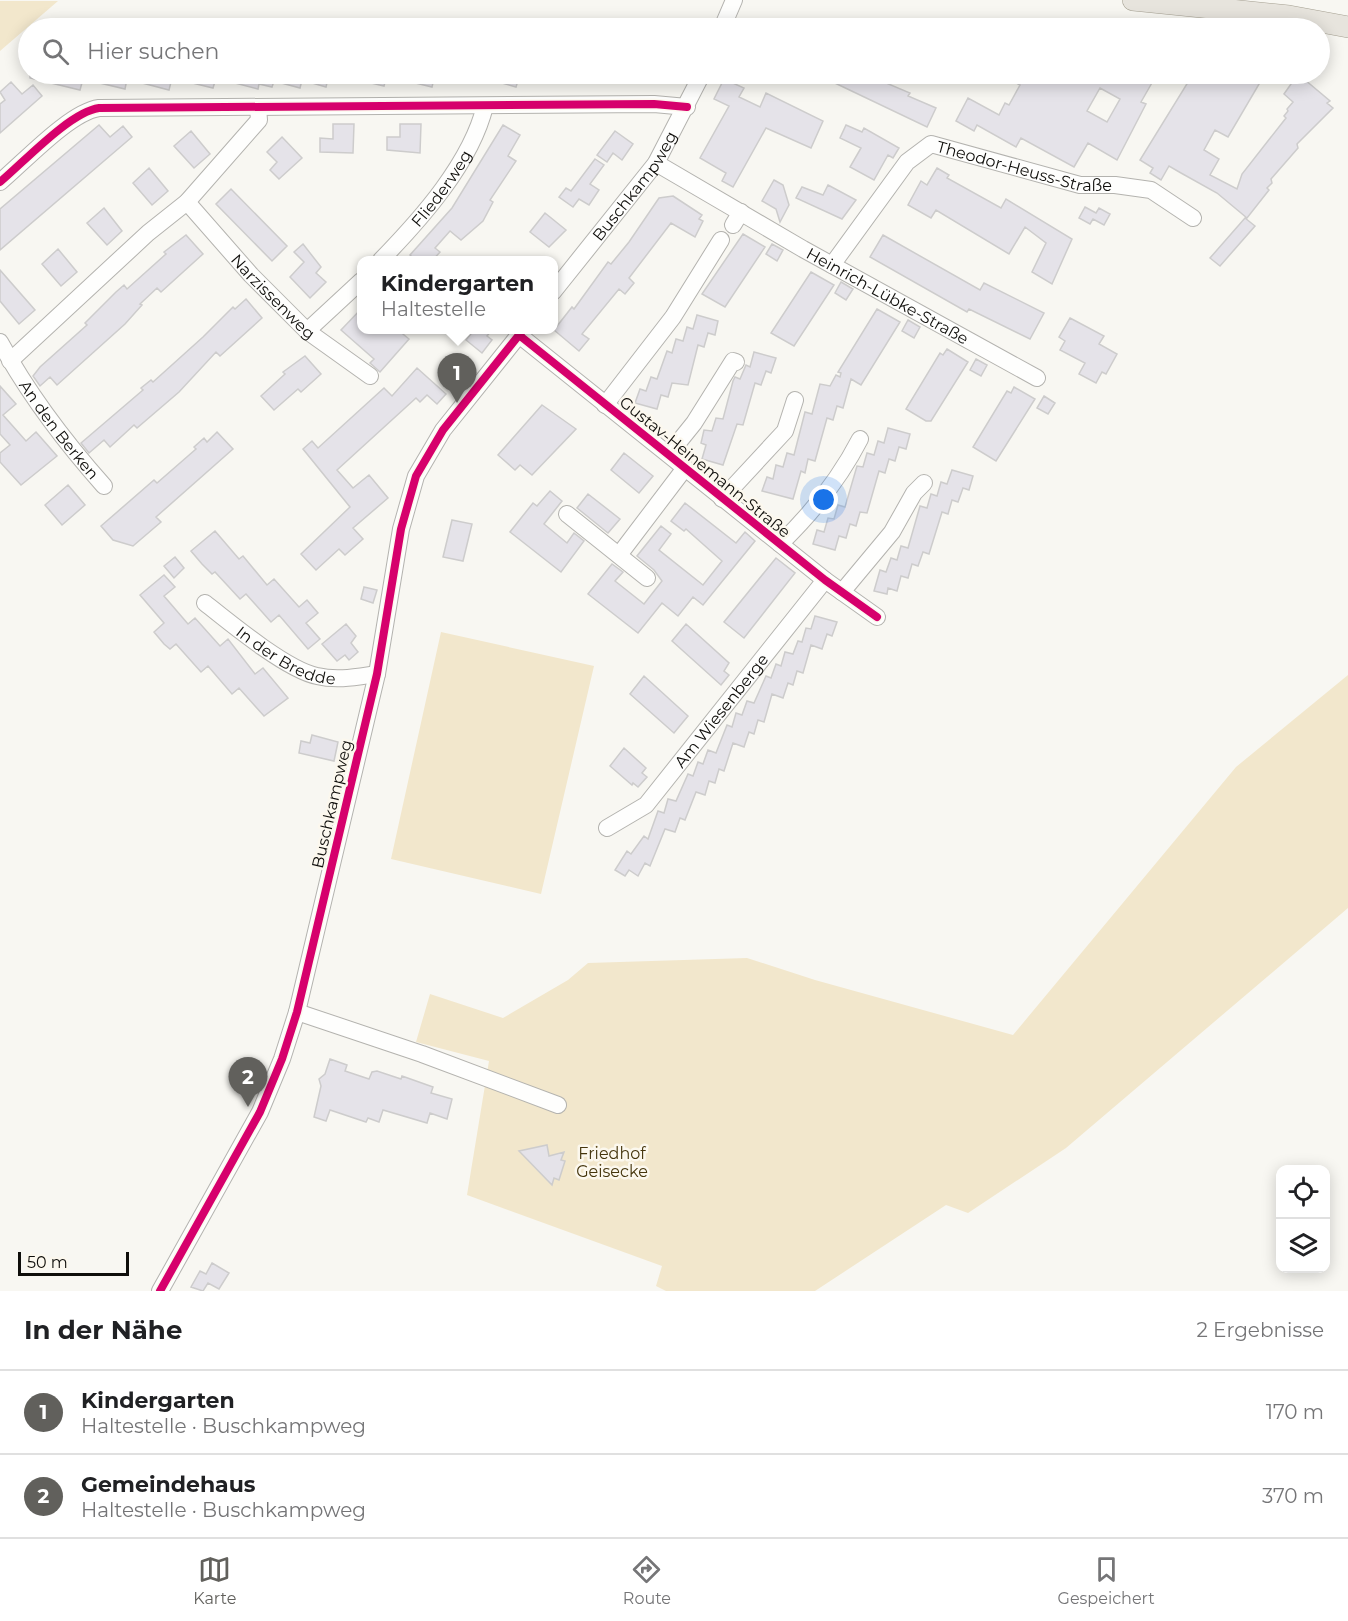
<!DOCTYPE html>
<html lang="de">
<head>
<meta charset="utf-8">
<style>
  body { margin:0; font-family:Montserrat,sans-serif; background:#f2f2f2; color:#202124 }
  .controls { position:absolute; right:18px; bottom:18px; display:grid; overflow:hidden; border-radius:12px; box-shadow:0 3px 15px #0003 }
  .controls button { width:54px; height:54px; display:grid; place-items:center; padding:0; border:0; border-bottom:2px solid #e0e0e0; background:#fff; color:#202124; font:30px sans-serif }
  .scale { position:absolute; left:18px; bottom:15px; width:111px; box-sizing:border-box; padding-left:6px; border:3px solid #0f0e0b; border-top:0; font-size:16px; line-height:21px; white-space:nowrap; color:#0f0e0b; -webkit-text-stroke:4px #fcf8ee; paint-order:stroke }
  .you { position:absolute; left:824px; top:500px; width:21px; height:21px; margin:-15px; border:4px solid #fff; border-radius:50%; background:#1a73e8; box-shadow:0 0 0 9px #1a73e833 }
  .badge { display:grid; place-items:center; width:39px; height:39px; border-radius:50%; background:#61605c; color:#fff; font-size:20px; font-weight:700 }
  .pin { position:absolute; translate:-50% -50px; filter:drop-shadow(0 2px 3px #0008) }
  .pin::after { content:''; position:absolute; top:32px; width:21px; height:18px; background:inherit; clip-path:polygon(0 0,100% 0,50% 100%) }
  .popup { position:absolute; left:357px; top:256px; width:201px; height:78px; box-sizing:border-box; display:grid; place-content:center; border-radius:12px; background:#fff; filter:drop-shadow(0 2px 4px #0005); font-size:20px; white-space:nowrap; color:#757577 }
  .popup b { font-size:22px; color:#202124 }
  .popup::after { content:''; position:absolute; left:50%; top:100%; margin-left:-12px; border:12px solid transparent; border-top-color:#fff }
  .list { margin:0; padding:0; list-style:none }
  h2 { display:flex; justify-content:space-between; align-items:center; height:78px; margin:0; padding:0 24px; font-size:26px }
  h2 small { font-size:20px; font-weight:400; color:#757577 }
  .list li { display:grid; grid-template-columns:39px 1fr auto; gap:18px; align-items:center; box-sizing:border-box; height:84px; padding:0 24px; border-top:2px solid #e0e0e0 }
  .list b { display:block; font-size:22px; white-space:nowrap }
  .list p { margin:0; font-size:20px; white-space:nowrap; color:#757577 }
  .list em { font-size:20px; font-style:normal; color:#757577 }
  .icon { flex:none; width:33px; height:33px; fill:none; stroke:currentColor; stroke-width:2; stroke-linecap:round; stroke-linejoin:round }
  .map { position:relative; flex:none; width:1348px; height:1291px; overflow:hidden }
  .search { position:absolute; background:#fff; box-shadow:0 3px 15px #0003; left:18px; right:18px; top:18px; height:66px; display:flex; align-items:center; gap:15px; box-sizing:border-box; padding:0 21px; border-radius:33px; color:#757577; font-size:22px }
  .sheet { height:246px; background:#fff }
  nav { display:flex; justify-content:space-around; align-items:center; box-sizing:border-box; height:84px; border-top:2px solid #e0e0e0; background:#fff; font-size:16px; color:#757577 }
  nav a { display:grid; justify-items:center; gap:3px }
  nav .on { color:#61605c }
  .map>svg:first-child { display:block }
  .green { fill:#f2e7cc }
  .building { fill:#e5e3e9; stroke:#cdcccc; stroke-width:1.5; fill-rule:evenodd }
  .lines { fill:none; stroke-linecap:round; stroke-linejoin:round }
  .minor-casing { stroke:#b4b3af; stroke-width:18 }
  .major-casing { stroke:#a5a092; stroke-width:22 }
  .minor { stroke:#fefefd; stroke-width:16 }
  .major { stroke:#e7e4dd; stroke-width:21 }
  .cycleway-casing { stroke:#fcf8ee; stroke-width:11 }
  .cycleway { stroke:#d6006c; stroke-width:8 }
  .labels { text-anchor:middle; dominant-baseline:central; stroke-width:5; stroke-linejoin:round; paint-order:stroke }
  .street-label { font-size:16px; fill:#0f0e0b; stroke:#fcf8ee }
  .park-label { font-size:16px; fill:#45350c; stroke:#fcf8ee }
</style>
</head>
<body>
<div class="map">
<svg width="1348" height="1291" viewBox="0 0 1348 1291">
  <rect width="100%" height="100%" fill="#f8f7f2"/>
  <path class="green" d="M0 1H58L0 51Z
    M441 632 594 666 541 894 391 859Z
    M1348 675V908L1066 1148 968 1213 946 1205 815 1291H666L656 1286 662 1266 467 1195 489 1061 416 1042 430 994 503 1018 568 980 588 963 747 958 815 980 1013 1035 1236 767Z"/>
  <path class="building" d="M30 74 79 75 80 74H329L326 87 302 80 300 88 274 81 272 87 259 84 258 89 216 78 213 88 172 78 173 74 169 90 127 79 125 89 83 79 80 90 30 78Z
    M350 74H387L384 86 350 78Z
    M396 74H435L432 87 395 78Z
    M481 74H520L516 87 480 77Z
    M816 74H865L910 93 908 96 936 108 927 127Z
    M999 74H1157L1141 102 1146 104 1117 160 1088 143 1074 167 1021 138 1016 147 977 125 974 131 956 121 968 98 999 115 1005 103 1009 105 1020 85ZM1100 88 1120 99 1107 122 1087 111Z
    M1193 74H1253L1262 79 1228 137 1215 130 1204 150 1219 159 1210 175 1237 189 1242 174 1286 118 1284 116 1288 111 1287 109 1293 102 1284 94 1298 74 1330 101 1327 103 1333 108 1297 144 1298 148 1271 179 1272 183 1267 188 1269 190 1247 218 1217 193 1181 173 1169 166 1161 180 1150 173 1153 168 1140 160Z
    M724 79 744 88 739 97 760 107 766 93 823 121 811 148 766 128 733 187 722 181 726 173 700 158 729 106 714 99Z
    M11 82 22 94 33 85 42 96 0 133V104L5 100 0 92Z
    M333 124H354L353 153 320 152V138L333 139Z
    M400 124H421L420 153 387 150V137H400Z
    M99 125 110 137 123 126 132 137 0 250V209Z
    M503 125 520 135 508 156 516 161 490 200 493 202 483 221 461 240 450 231 435 248 440 252 432 261H416L410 255 452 208Z
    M846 125 862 132 864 128 899 148 893 158 888 155 874 180 850 167 861 148 840 138Z
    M191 131 210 154 194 168 174 146Z
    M615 131 633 144 622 160 613 153 607 162 597 155Z
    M282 137 302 158 279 179 270 170 277 162 267 152Z
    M595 159 604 165 590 184 599 190 589 205 579 199 573 207 559 197 566 188 571 191Z
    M149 168 168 191 152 205 133 183Z
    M937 168 949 175 947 178 1001 208 1006 199 1072 239 1052 284 1032 272 1046 243 1025 227 1009 254 936 210 931 218 908 205 921 181 927 185Z
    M774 180 783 185 789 205 780 222 776 209 762 201Z
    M828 185 856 200 842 219 796 198 802 187 823 195Z
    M231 189 287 246 272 261 216 204Z
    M673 196 702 215 699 219 703 221 695 237 671 223 629 278 634 283 625 294 619 289 582 334 589 339 579 351 554 330 572 307 574 309 608 262 611 264 629 242 659 198Z
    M1085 207 1096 213 1099 208 1110 214 1104 225 1093 219 1090 224 1079 218Z
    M104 208 122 231 107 245 87 223Z
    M545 213 566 230 549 247 530 232Z
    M1245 218 1255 226 1220 266 1210 258Z
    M743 234 765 247 725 307 702 294Z
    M186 235 203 254 161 292 157 288 140 304 142 305 125 324 57 385 50 377 40 386 33 376 40 367 87 325 85 323 116 292 124 285 127 289 166 254 164 252Z
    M883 235 980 290 984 283 1044 313 1030 339 969 309 967 312 870 257Z
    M303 244 321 267 316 273 326 282 310 298 290 277 304 262 294 252Z
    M772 244 783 250 777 261 766 254Z
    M58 249 77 272 61 286 42 264Z
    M0 270 35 310 19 324 0 301Z
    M811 272 834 285 794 346 771 333Z
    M841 282 853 289 846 300 835 293Z
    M246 299 262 318 220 356 216 352 179 392 137 428 134 425 110 447 104 440 89 453 81 443 143 390 141 388 151 380 153 382 203 337 233 307 235 309Z
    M361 309V330H398L409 339 380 372 370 363 374 359 341 330Z
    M877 309 900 322 861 385 851 379 843 408 837 406 833 420 827 418 815 461 808 459 805 473 801 471 793 499 762 491 767 477 773 479 776 465 783 467 787 453 794 455 805 412 812 414 820 384 830 386 836 375 840 377 841 373 838 372Z
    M697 315 718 321 715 335 708 333 704 347 698 345 688 385 672 383 668 397 661 395 657 409 635 403 640 389 646 391 651 377 657 379 667 351 672 353 676 339 683 341 687 327 693 329Z
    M1070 318 1104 336 1099 344 1117 354 1106 374 1102 372 1096 383 1079 374 1085 363 1060 350 1065 341 1059 337Z
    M908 320 920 327 914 338 902 331Z
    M474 330H492L487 336 492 340 482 353 466 340Z
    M947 349 968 362 931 421H926L906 409 940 353 943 355Z
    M754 352 776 358 771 373 766 371 761 385 755 383 743 425 737 424 723 465 702 459 706 445 701 443 704 430 712 431 716 418 723 419 733 381 735 377 740 379 746 365 750 367Z
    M305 356 321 374 301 392 298 389 274 410 261 396 285 374 283 372Z
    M976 359 987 365 981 376 970 370Z
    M417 368 446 394 437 404 427 395 420 402 416 398 337 470 353 488 369 475 388 498 353 528 363 539 345 555 339 549 316 570 301 554 350 507 303 449 312 441 318 448 384 388 392 396Z
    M0 386 16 404 3 415 26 441 36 432 57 456 21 485 0 462V453L10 445 0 434Z
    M1014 387 1035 399 996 461 973 447 1007 391 1011 393Z
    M1044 396 1055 403 1048 414 1037 408Z
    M542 405 576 429 532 475 520 465 515 470 498 455Z
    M888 428 910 434 906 449 899 447 895 461 889 459 885 473 879 471 867 513 860 512 856 526 850 524 846 538 839 536 835 550 813 544 817 530 824 532 828 518 834 519 838 505 845 507 857 466 863 467 867 453 874 455 878 441 884 443Z
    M217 432 233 449 156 517 161 522 133 546 113 540 101 526 154 480 157 483 196 449 194 447 204 438 207 442Z
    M624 453 653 476 639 493 611 470Z
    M952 470 973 476 969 490 963 488 958 502 952 500 948 514 942 512 929 554 923 552 918 566 912 564 908 578 901 576 897 591 888 588 887 594 874 591 880 570 886 572 891 558 897 560 901 546 908 548 920 506 927 508 931 494 937 496 941 482 947 484Z
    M68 485 85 505 62 525 45 505Z
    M550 491 562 501 544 524 567 543 574 533 584 541 561 572 510 532 533 503 537 506Z
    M588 494 620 519 608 533 577 508Z
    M685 503 736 543 745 532 755 541 703 605 693 597 678 616 662 603 638 633 588 594 612 564 623 572 615 581 644 604 662 581 654 570 637 556 661 526 671 534 659 550 703 585 722 561 686 529 684 531 671 521Z
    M452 520 472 524 463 561 443 557Z
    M215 531 239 559 243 556 267 585 274 579 299 607 307 600 318 613 306 623 320 639 308 649 279 615 271 622 246 594 240 599 215 572 212 574 202 564 191 551Z
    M175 557 184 568 174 578 164 566Z
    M776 558 795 573 744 638 724 622Z
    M164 575 175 587 164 596 188 624 195 618 220 646 228 639 255 674 263 668 288 698 264 716 239 688 232 694 208 666 201 672 176 644 170 649 164 644 154 632 164 623 140 595Z
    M364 587 377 590 373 603 361 599Z
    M815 616 837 622 832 636 827 634 822 649 811 645 803 673 797 671 793 685 788 683 783 698 772 694 764 722 758 720 754 734 749 732 744 747 733 743 724 771 719 769 715 783 709 781 705 795 696 792 685 820 680 818 675 832 665 829 650 866 645 863 638 876 629 870 625 876 615 870 627 851 631 854 644 836 648 839 658 811 664 813 668 799 676 801 688 774 693 776 698 762 703 764 708 750 716 753 727 725 732 727 736 713 742 715 747 701 754 703 766 676 771 678 776 664 781 666 785 652 793 654 798 641 802 642 806 628 811 629Z
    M346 624 356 636 351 643 358 652 349 660 345 655 337 661 322 644Z
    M686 624 729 663 724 671 729 675 721 685 672 641Z
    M644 676 688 716 674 733 630 694Z
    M312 735 338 742 334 761 299 753 301 741 310 743Z
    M624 748 646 768 642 773 647 777 638 787 633 783 632 785 610 766Z
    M330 1059 347 1065 345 1071 369 1079 372 1072 377 1071 401 1079 402 1076 433 1087 431 1093 452 1099 447 1119 430 1113 427 1123 383 1110 379 1122 368 1118 366 1122 330 1110 326 1121 314 1117 321 1086 319 1079 325 1074Z
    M547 1145 549 1156 564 1152 561 1160 565 1161 559 1180 554 1178 552 1185 519 1151Z
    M212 1263 229 1273 219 1289 208 1283 203 1291 191 1287 200 1271 206 1274Z"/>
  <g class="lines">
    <g class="minor-casing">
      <g id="minor">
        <path d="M722 28 734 0"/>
        <path id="s1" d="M656 163 803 249 1037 378"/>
        <path d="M0 182C24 162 70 112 99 108L654 104 687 107"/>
        <path id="s2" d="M187 202 251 275 307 331 370 376"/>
        <path d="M733 225 741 212"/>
        <path id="s3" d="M381 260C421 219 471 163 485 106"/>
        <path id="s4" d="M832 265 907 162 931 144 1080 185H1115L1151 190 1193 218"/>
        <path id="s5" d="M553 292 656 163 702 74"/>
        <path d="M307 331 361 281"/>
        <path d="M519 335 825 580 877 617"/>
        <path id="s6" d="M0 342C29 395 64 441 104 486"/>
        <path d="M10 361 148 233 187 202 259 120 258 107"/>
        <path d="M605 405 673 317 721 240"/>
        <path d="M669 454 694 423 733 361 736 362"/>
        <path d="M722 499 785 431 795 400"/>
        <path d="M567 514 647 578"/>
        <path d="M780 544C811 514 840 478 860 439"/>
        <path d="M619 555 685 468"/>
        <path d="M842 592 892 532 914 493 924 483"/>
        <path id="s7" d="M205 603C230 623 287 670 317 676 337 681 356 677 377 674"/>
        <path id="s8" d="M607 828 646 805 825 580"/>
        <path d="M297 1012 422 1054 558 1105"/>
        <path d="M160 1291 260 1112 282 1059 297 1012 377 674 401 529 416 476 443 430 523 330"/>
      </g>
    </g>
    <g class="major-casing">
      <path id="major" d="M1133 0 1289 16 1348 27"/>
    </g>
    <use href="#minor" class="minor"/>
    <use href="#major" class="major"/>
    <g class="cycleway-casing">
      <path id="cycleway" d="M0 182C24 162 70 112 99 108L654 104 687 107
        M519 335 825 580 877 617
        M160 1291 260 1112 282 1059 297 1012 377 674 401 529 416 476 443 430 523 330"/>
    </g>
    <use href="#cycleway" class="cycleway"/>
  </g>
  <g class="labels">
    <g class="street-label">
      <text stroke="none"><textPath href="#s4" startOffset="254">Theodor-Heuss-Straße</textPath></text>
      <text stroke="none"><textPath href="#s3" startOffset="94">Fliederweg</textPath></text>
      <text stroke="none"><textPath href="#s5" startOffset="134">Buschkampweg</textPath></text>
      <text stroke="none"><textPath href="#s2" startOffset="128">Narzissenweg</textPath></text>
      <text stroke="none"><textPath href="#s1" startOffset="267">Heinrich-Lübke-Straße</textPath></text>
      <text stroke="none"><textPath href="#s6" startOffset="106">An den Berken</textPath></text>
      <text transform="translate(705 467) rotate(39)">Gustav-Heinemann-Straße</text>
      <text stroke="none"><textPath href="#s7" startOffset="98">In der Bredde</textPath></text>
      <text stroke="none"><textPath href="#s8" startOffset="166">Am Wiesenberge</textPath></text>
      <text transform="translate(332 804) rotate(-77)">Buschkampweg</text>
    </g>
    <g class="park-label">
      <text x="612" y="1153">Friedhof<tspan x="612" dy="18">Geisecke</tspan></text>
    </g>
  </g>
</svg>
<div class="controls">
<button><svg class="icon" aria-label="locate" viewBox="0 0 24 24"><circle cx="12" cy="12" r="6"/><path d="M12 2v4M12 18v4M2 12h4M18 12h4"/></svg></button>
<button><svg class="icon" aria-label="layers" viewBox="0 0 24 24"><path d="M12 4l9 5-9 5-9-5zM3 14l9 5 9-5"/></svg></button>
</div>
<div class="scale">50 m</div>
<div class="you"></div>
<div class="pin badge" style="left:457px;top:403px">1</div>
<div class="popup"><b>Kindergarten</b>Haltestelle</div>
<div class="pin badge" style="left:248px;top:1107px">2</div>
<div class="search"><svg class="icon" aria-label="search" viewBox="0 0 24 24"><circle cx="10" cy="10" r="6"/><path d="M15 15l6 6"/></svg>Hier suchen</div>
</div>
<section class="sheet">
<h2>In der Nähe<small>2 Ergebnisse</small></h2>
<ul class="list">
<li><span class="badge">1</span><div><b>Kindergarten</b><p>Haltestelle · Buschkampweg</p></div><em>170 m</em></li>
<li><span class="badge">2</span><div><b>Gemeindehaus</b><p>Haltestelle · Buschkampweg</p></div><em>370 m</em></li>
</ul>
</section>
<nav>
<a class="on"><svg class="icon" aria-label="map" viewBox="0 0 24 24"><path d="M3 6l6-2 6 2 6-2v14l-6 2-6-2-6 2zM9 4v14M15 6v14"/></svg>Karte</a>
<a><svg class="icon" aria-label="directions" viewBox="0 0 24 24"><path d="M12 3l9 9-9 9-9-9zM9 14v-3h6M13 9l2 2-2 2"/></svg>Route</a>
<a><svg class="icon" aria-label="saved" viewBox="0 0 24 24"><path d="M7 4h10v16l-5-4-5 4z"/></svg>Gespeichert</a>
</nav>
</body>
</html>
